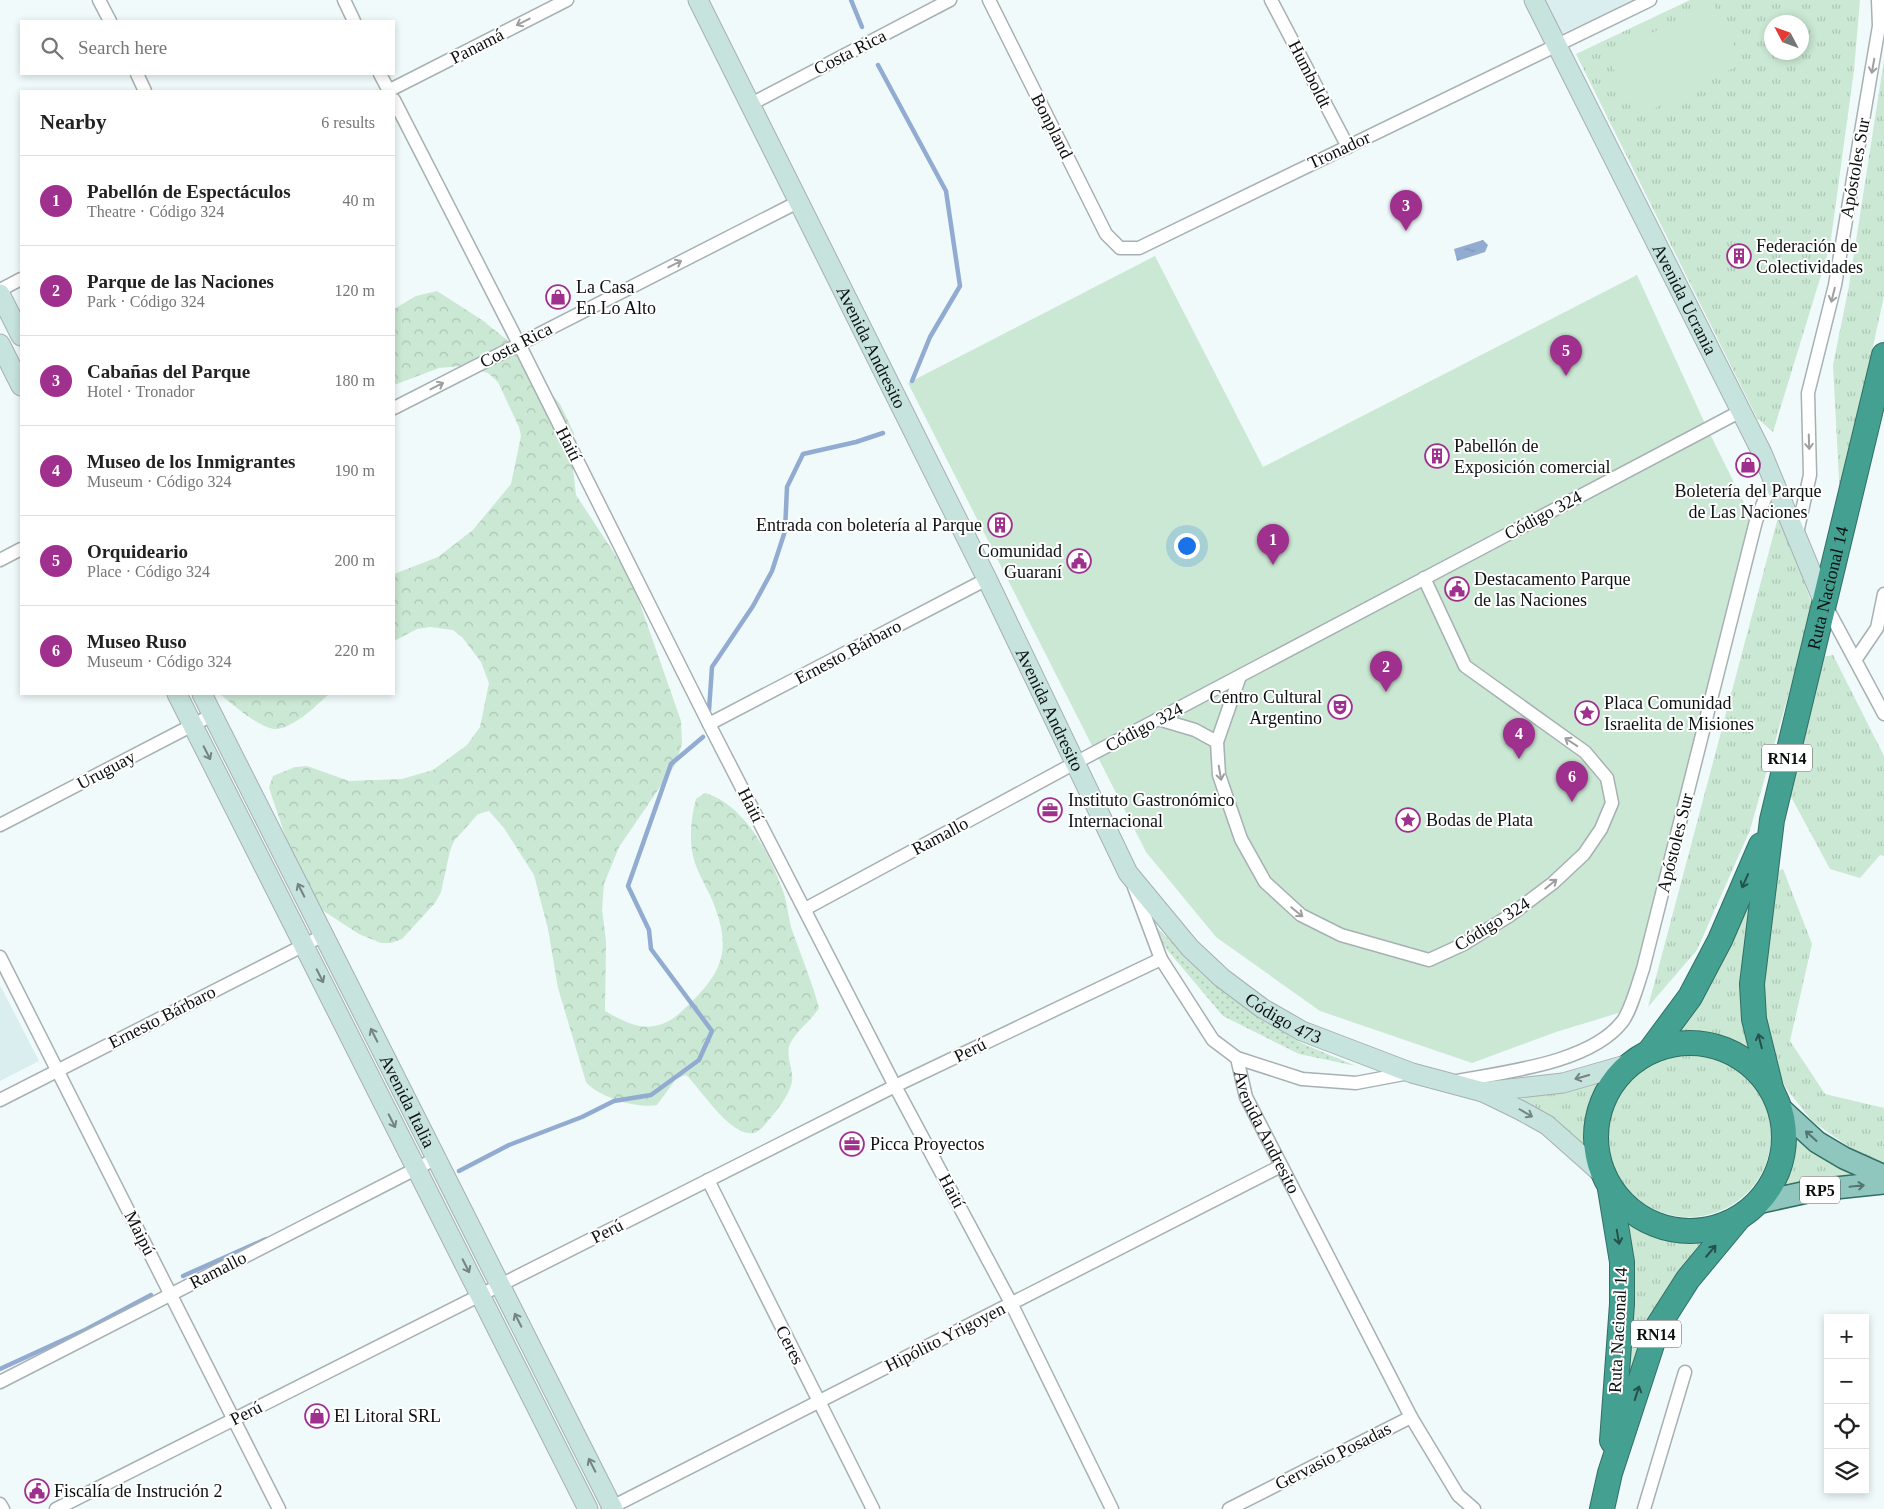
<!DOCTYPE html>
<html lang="en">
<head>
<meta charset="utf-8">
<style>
  body { margin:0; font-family:Georgia,serif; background:#f6f6f6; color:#222 }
  .controls { position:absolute; right:15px; bottom:15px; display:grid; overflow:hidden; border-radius:0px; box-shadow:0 2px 8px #0003 }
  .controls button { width:45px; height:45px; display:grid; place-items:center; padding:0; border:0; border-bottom:1px solid #e0e0e0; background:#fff; color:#222; font:25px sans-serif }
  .compass { position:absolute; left:1764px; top:15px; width:45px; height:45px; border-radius:50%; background:#fff; box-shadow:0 2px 8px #0003; rotate:311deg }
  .you { position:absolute; left:1186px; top:545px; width:18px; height:18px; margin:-12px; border:4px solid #fff; border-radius:50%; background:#1a73e8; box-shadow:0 0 0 8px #1a73e833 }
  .badge { display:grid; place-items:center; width:32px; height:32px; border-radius:50%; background:#a0308e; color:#fff; font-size:16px; font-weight:700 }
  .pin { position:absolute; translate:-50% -41px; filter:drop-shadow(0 1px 2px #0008) }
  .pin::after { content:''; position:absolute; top:26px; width:18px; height:15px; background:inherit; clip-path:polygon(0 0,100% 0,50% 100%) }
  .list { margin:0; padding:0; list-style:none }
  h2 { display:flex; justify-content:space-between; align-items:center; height:65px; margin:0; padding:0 20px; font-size:21px }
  h2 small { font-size:16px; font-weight:400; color:#767676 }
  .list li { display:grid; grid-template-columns:32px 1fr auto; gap:15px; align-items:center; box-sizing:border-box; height:90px; padding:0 20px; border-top:1px solid #e0e0e0 }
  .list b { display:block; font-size:19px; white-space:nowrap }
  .list p { margin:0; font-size:16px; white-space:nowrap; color:#767676 }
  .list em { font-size:16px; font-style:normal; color:#767676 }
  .icon { flex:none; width:28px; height:28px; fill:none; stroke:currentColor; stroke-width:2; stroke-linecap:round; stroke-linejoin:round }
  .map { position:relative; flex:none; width:1884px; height:1509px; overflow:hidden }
  .search { position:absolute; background:#fff; box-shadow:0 2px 8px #0003; left:20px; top:20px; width:375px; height:55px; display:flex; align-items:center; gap:12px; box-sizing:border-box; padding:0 18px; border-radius:0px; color:#767676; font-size:19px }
  .panel { position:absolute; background:#fff; box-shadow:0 2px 8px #0003; left:20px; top:90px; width:375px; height:605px; border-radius:0px }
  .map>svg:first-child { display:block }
  .built { fill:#daedef }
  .grass { fill:url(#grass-tufts); fill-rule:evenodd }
  .forest { fill:url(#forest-crowns) }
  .park { fill:#cae8d3 }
  .garden { fill:url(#garden-dots) }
  .water { fill:url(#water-ripples) }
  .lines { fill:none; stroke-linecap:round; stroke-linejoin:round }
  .stream { stroke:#91abd1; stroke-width:4.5 }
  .street-casing { stroke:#a7b0b2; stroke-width:15 }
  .secondary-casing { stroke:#a7b0b2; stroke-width:21 }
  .primary-casing { stroke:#316e64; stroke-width:24 }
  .highway-casing { stroke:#316e64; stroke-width:26 }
  .street { stroke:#fff; stroke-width:12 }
  .secondary { stroke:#c7e3de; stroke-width:19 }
  .primary { stroke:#8fc7be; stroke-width:21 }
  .highway { stroke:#44a192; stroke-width:24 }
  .oneway { stroke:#9e9f9f }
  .oneway2 { stroke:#738481 }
  .oneway3 { stroke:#26514a }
  .oneway4 { stroke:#547570 }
  .labels { text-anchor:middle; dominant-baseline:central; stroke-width:4; stroke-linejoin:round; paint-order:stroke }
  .shield { fill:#fff; stroke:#565858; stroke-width:1 }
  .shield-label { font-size:16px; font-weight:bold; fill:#0d1010 }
  .street-label { font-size:18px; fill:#0d1010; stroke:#fff }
  .poi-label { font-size:18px; fill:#0d1010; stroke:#fff; text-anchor:start }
</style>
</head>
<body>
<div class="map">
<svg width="1884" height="1509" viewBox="0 0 1884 1509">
  <defs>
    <pattern id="grass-tufts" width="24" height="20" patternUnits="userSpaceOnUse" patternTransform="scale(1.25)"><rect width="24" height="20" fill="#cae8d3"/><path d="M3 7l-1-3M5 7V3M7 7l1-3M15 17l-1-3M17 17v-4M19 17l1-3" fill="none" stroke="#acc6b4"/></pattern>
    <pattern id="forest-crowns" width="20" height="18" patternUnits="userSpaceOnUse" patternTransform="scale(1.25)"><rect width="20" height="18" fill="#cae8d3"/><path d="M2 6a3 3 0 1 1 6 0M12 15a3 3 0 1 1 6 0" fill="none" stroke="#acc6b4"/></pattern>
    <pattern id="garden-dots" width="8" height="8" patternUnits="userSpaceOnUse" patternTransform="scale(1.25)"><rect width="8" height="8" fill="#cae8d3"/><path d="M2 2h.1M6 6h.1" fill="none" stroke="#acc6b4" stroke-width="1.8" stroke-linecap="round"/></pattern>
    <pattern id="water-ripples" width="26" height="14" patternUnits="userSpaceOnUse" patternTransform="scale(1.25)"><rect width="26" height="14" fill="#91abd1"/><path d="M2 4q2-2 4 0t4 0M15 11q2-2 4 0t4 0" fill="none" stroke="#7c92b2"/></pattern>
  </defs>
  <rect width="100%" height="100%" fill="#f0fafb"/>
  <path class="built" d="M1545 0H1634L1561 34Z
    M0 985 39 1061 0 1081Z"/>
  <path class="grass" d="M1690 0H1860L1854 70 1830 246 1773 432 1757 418 1576 54ZM1772 22H1802V52H1772Z
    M1884 60V296L1840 498 1833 365 1849 286Z
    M1780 510 1813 608 1750 830 1697 950 1648 1007Z
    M1833 655 1884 756V856L1880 855 1860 878 1830 869 1789 793 1822 657Z
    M1783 869 1812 944 1790 1041 1825 1094 1884 1108V1164L1849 1147 1812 1121 1785 1087 1771 1054 1761 984 1773 873Z
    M1756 876V1059L1719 1039 1665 1036Z
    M1607 1135a82 82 0 1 1 164 0a82 82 0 1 1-164 0Z
    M1605 1076 1588 1112 1590 1150 1539 1109 1518 1100Z
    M1789 1122 1870 1177 1772 1191 1792 1157Z
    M1621 1210C1662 1237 1668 1239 1717 1233L1626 1396Z"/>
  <path class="forest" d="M437 291 482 320 507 340 560 404 574 433 573 468 576 495 622 565 639 601 681 721 682 744 675 765 619 847 604 884 602 909 606 941 605 1011C633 1027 654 1036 681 1012 724 973 734 950 710 895 704 883 696 869 693 856 689 837 691 818 696 799L705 793C745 805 770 854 783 891 788 905 788 919 793 933 802 958 812 982 819 1008 811 1021 796 1031 790 1044 785 1055 794 1070 792 1082 788 1097 778 1109 768 1121 765 1125 759 1132 754 1133 731 1138 701 1089 686 1075L676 1079 657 1105C638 1109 598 1097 586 1082L558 988 548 929 534 875 504 828 489 811 478 814 454 841 450 851 441 892 435 903 402 939 391 943H381L359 934 322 910 305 894 272 797 269 787 273 776 295 767 307 766 349 781 402 779 433 770 467 745 480 727 489 683 481 662 462 637 453 630 430 627 417 629 394 641V574L438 557 473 530 511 484 521 436 519 427 498 382 488 373 462 366 439 368 394 385V309L416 296Z
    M220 694H329C317 705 293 729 275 729 259 728 232 704 220 694Z"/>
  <path class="park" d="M1712 2 1743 63 1638 117 1607 56Z
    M1155 256 1263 467 1637 275 1707 428 1753 521 1625 1011 1556 1032 1472 1063 1320 1011 1216 937 1146 852 908 383Z"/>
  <path class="garden" d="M1154 925 1224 992 1301 1043 1356 1066 1299 1054 1223 1016 1147 926Z"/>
  <path class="water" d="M1483 240 1488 245 1485 252 1457 261 1454 249Z"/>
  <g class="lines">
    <path class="stream" d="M851 0 862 27
      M878 65 946 191 960 286 930 337 912 381
      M709 710 712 667 753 606 772 571 785 531 787 487 803 454 856 442 883 433
      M459 1171 509 1145 582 1117 614 1101 651 1095 699 1060 712 1031 651 949 649 930 628 886 671 764 703 737
      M183 1276 266 1239
      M0 1369 85 1330 151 1295"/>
    <g class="street-casing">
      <g id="street">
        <path d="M99 0 110 21"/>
        <path d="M344 0 354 21"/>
        <path d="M989 0 1106 234 1120 248H1139L1650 0"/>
        <path d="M1271 0 1348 147"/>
        <path d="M137 74 145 91"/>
        <path d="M380 74 389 91"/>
        <path d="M388 91 567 0"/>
        <path d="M394 100 519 344 709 724 895 1086 1011 1303 1112 1509"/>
        <path d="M751 104 950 0"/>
        <path d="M0 290 21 279"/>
        <path d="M394 408 800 201"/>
        <path d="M1797 533 1810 475 1808 393 1835 285 1879 26 1878 0"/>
        <path d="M0 560 21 549"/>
        <path d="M1825 604 1884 714"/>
        <path d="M1856 659 1877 628 1884 594"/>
        <path d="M1240 676 1217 742 1219 775 1241 839 1265 882 1301 915 1341 935 1429 960 1464 944 1509 916 1553 883 1584 854 1601 829 1612 803 1607 778 1585 752 1465 666 1424 578"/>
        <path d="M1158 719 1195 730 1217 742"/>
        <path d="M709 724 987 579"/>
        <path d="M0 825 212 715"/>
        <path d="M1134 887 1161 959 1213 1040 1237 1058 1302 1079 1356 1083 1409 1073"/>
        <path d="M805 909 1075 763 1741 411"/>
        <path d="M0 957 279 1509"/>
        <path id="s1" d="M1237 1058 1246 1097 1411 1417 1458 1495 1474 1509"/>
        <path d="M1452 1082C1502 1072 1589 1064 1622 1022 1631 1011 1638 983 1643 969L1756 521 1766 496 1775 484"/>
        <path d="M0 1100 324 935"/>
        <path d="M708 1180 873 1509"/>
        <path d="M0 1382 437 1158"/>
        <path d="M0 1504 3 1509"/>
        <path d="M56 1509 895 1086 1161 959"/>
        <path d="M608 1509 1281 1166"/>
        <path d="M1229 1509 1411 1417"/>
        <path d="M1644 1509 1685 1372"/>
      </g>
    </g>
    <g class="secondary-casing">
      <g id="secondary">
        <path id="s2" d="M698 0 987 579 1128 873 1190 948 1222 978 1262 1008 1302 1031 1412 1073 1483 1092 1520 1110 1547 1125 1601 1173"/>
        <path id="s3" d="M1534 0 1762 453 1824 603"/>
        <path d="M0 294 21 336"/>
        <path d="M0 344 21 386"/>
        <path d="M177 694 588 1509"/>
        <path id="s4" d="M202 694 613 1509"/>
        <path d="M1483 1092 1563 1083 1629 1064"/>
      </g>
    </g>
    <g class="primary-casing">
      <path id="primary" d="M1780 1108 1817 1142 1844 1158 1884 1176
        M1757 1203 1816 1190 1884 1183"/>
    </g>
    <g class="highway-casing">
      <g id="highway">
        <circle cx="1690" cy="1137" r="94"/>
        <path d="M1650 1051 1690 997 1720 940 1761 845"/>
        <path id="s5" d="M1771 1088 1754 1019 1752 984 1772 820 1884 355"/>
        <path d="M1610 1189 1622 1262V1304L1612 1441"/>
        <path d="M1602 1509 1610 1473 1658 1326 1688 1279 1737 1220"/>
      </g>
    </g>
    <use href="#street" class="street"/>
    <use href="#secondary" class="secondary"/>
    <use href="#primary" class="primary"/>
    <use href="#highway" class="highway"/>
  </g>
  <defs><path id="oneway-shaft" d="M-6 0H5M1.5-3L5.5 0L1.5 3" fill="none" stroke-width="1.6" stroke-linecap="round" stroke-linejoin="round" transform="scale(1.25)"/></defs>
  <g class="oneway">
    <use href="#oneway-shaft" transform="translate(523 22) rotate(153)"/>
    <use href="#oneway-shaft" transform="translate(1873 66) rotate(100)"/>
    <use href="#oneway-shaft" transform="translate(675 264) rotate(-27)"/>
    <use href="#oneway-shaft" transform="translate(1833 295) rotate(104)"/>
    <use href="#oneway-shaft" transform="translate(437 386) rotate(-27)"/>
    <use href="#oneway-shaft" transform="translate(1809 442) rotate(88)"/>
    <use href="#oneway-shaft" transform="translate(1571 742) rotate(-146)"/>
    <use href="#oneway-shaft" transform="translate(1220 773) rotate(80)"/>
    <use href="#oneway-shaft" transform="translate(1551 884) rotate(-39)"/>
    <use href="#oneway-shaft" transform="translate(1297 912) rotate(39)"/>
  </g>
  <g class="oneway2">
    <use href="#oneway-shaft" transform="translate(207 753) rotate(63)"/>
    <use href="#oneway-shaft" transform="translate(301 890) rotate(-117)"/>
    <use href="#oneway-shaft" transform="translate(320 976) rotate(63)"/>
    <use href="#oneway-shaft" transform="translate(374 1035) rotate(-117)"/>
    <use href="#oneway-shaft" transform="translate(1582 1077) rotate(164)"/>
    <use href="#oneway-shaft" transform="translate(1526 1113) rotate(30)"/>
    <use href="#oneway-shaft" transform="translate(392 1121) rotate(63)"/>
    <use href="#oneway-shaft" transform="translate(466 1266) rotate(63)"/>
    <use href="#oneway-shaft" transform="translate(518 1320) rotate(-117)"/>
    <use href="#oneway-shaft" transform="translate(592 1465) rotate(-117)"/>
  </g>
  <g class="oneway3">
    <use href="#oneway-shaft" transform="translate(1745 881) rotate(114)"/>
    <use href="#oneway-shaft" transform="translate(1760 1041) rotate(-104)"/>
    <use href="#oneway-shaft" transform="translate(1618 1237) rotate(80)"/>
    <use href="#oneway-shaft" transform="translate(1711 1251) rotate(-50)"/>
    <use href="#oneway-shaft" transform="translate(1637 1393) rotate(-72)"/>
  </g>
  <g class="oneway4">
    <use href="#oneway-shaft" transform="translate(1811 1136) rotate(-138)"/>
    <use href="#oneway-shaft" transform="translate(1857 1186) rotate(-6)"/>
  </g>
  <defs>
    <g id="building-ring" transform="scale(1.25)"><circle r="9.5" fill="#fff" stroke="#a0308e" stroke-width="1.5"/><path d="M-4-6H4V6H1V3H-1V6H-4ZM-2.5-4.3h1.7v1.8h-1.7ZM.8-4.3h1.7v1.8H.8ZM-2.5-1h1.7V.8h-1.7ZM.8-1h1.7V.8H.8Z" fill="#a0308e"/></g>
    <g id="shop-ring" transform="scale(1.25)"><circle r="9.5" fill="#fff" stroke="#a0308e" stroke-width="1.5"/><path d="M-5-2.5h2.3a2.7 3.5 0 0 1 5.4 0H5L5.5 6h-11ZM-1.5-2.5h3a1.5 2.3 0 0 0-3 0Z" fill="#a0308e"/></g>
    <g id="civic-ring" transform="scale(1.25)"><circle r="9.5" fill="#fff" stroke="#a0308e" stroke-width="1.5"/><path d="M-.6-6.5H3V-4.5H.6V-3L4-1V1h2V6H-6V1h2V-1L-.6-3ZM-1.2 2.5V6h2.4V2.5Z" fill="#a0308e"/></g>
    <g id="theatre-ring" transform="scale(1.25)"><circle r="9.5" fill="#fff" stroke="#a0308e" stroke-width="1.5"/><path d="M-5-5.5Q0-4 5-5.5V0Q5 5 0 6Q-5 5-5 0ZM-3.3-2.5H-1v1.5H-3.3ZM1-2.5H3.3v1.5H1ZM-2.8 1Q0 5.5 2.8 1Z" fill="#a0308e"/></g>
    <g id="sight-ring" transform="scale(1.25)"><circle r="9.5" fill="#fff" stroke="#a0308e" stroke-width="1.5"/><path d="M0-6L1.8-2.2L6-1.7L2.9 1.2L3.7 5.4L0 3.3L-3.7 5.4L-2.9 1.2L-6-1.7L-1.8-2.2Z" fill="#a0308e"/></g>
    <g id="office-ring" transform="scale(1.25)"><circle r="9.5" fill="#fff" stroke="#a0308e" stroke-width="1.5"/><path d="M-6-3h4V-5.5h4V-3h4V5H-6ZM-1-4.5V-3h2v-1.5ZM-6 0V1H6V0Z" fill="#a0308e"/></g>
  </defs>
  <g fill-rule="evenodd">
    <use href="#building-ring" x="1739" y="256"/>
    <use href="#shop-ring" x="558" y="297"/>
    <use href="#building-ring" x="1437" y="456"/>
    <use href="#shop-ring" x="1748" y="465"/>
    <use href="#building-ring" x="1000" y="525"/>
    <use href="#civic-ring" x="1079" y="561"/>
    <use href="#civic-ring" x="1457" y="589"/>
    <use href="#theatre-ring" x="1340" y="707"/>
    <use href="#sight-ring" x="1587" y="713"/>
    <use href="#office-ring" x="1050" y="810"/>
    <use href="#sight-ring" x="1408" y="820"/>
    <use href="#office-ring" x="852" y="1144"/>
    <use href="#shop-ring" x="317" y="1416"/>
    <use href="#civic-ring" x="37" y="1491"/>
  </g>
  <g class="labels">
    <g class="shield">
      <rect x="1762" y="744.5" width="50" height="27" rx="4"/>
      <rect x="1800" y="1176.5" width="40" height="27" rx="4"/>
      <rect x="1631" y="1320.5" width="50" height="27" rx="4"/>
    </g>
    <g class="shield-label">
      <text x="1787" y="758">RN14</text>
      <text x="1820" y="1190">RP5</text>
      <text x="1656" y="1334">RN14</text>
    </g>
    <g class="street-label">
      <text transform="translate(477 46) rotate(-27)">Panamá</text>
      <text transform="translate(850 52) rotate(-27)">Costa Rica</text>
      <text transform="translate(1310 74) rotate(63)">Humboldt</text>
      <text transform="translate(1052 126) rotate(63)">Bonpland</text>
      <text transform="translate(1339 150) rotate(-25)">Tronador</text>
      <text transform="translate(1855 168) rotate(-80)">Apóstoles Sur</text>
      <text stroke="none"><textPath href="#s3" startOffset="335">Avenida Ucrania</textPath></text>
      <text transform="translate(516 345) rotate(-27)">Costa Rica</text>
      <text stroke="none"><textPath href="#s2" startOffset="388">Avenida Andresito</textPath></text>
      <text transform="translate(569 444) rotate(63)">Haití</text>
      <text transform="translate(1543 515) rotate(-28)">Código 324</text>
      <text stroke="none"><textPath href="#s5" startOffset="510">Ruta Nacional 14</textPath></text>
      <text transform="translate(848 652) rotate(-28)">Ernesto Bárbaro</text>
      <text stroke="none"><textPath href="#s2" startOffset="792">Avenida Andresito</textPath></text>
      <text transform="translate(1144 727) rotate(-28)">Código 324</text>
      <text transform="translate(106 770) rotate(-28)">Uruguay</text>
      <text transform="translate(751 805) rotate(63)">Haití</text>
      <text transform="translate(940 836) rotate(-28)">Ramallo</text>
      <text transform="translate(1675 843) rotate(-76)">Apóstoles Sur</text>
      <text transform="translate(1492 924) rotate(-32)">Código 324</text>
      <text stroke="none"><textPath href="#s2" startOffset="1188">Código 473</textPath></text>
      <text transform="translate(162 1017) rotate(-27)">Ernesto Bárbaro</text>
      <text transform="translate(970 1050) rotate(-26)">Perú</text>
      <text stroke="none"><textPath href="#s4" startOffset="456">Avenida Italia</textPath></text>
      <text stroke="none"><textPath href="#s1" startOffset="80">Avenida Andresito</textPath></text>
      <text transform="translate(952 1191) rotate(62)">Haití</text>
      <text transform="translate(607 1231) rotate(-27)">Perú</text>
      <text transform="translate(140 1233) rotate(63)">Maipú</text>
      <text transform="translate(218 1270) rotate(-27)">Ramallo</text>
      <text transform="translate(1618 1330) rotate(-87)">Ruta Nacional 14</text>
      <text transform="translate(945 1337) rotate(-27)">Hipólito Yrigoyen</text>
      <text transform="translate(790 1345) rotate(63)">Ceres</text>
      <text transform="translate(246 1413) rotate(-27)">Perú</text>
      <text transform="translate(1333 1456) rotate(-27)">Gervasio Posadas</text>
    </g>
    <g class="poi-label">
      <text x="1756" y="246">Federación de<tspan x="1756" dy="21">Colectividades</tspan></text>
      <text x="576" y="287">La Casa<tspan x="576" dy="21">En Lo Alto</tspan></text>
      <text x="1454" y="446">Pabellón de<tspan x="1454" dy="21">Exposición comercial</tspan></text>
      <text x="1748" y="491" text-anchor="middle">Boletería del Parque<tspan x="1748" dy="21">de Las Naciones</tspan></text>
      <text x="982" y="525" text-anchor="end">Entrada con boletería al Parque</text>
      <text x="1062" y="551" text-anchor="end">Comunidad<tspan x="1062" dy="21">Guaraní</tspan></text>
      <text x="1474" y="579">Destacamento Parque<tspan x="1474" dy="21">de las Naciones</tspan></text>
      <text x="1322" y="697" text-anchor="end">Centro Cultural<tspan x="1322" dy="21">Argentino</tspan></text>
      <text x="1604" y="703">Placa Comunidad<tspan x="1604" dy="21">Israelita de Misiones</tspan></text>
      <text x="1068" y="800">Instituto Gastronómico<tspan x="1068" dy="21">Internacional</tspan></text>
      <text x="1426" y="820">Bodas de Plata</text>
      <text x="870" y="1144">Picca Proyectos</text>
      <text x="334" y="1416">El Litoral SRL</text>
      <text x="54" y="1491">Fiscalía de Instrución 2</text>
    </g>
  </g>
</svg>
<div class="controls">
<button>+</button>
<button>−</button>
<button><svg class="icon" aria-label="locate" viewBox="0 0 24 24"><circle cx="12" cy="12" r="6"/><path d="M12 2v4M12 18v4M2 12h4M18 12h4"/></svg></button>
<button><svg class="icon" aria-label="layers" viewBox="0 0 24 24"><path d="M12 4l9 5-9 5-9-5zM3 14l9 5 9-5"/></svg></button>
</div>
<svg class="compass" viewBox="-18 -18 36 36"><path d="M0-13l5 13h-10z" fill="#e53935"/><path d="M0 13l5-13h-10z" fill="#767676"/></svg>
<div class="you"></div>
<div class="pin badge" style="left:1273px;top:565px">1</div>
<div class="pin badge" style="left:1386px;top:692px">2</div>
<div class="pin badge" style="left:1406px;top:231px">3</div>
<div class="pin badge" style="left:1519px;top:759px">4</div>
<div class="pin badge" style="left:1566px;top:376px">5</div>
<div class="pin badge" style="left:1572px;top:802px">6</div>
<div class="search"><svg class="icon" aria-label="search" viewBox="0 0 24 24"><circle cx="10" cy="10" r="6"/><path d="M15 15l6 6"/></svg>Search here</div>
<section class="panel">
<h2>Nearby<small>6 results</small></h2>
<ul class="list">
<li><span class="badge">1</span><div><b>Pabellón de Espectáculos</b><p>Theatre · Código 324</p></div><em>40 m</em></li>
<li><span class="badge">2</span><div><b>Parque de las Naciones</b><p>Park · Código 324</p></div><em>120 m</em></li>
<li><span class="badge">3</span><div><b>Cabañas del Parque</b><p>Hotel · Tronador</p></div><em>180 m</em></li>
<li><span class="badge">4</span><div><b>Museo de los Inmigrantes</b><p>Museum · Código 324</p></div><em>190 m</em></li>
<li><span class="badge">5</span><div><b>Orquideario</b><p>Place · Código 324</p></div><em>200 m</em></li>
<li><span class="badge">6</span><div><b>Museo Ruso</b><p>Museum · Código 324</p></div><em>220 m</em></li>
</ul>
</section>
</div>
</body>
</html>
